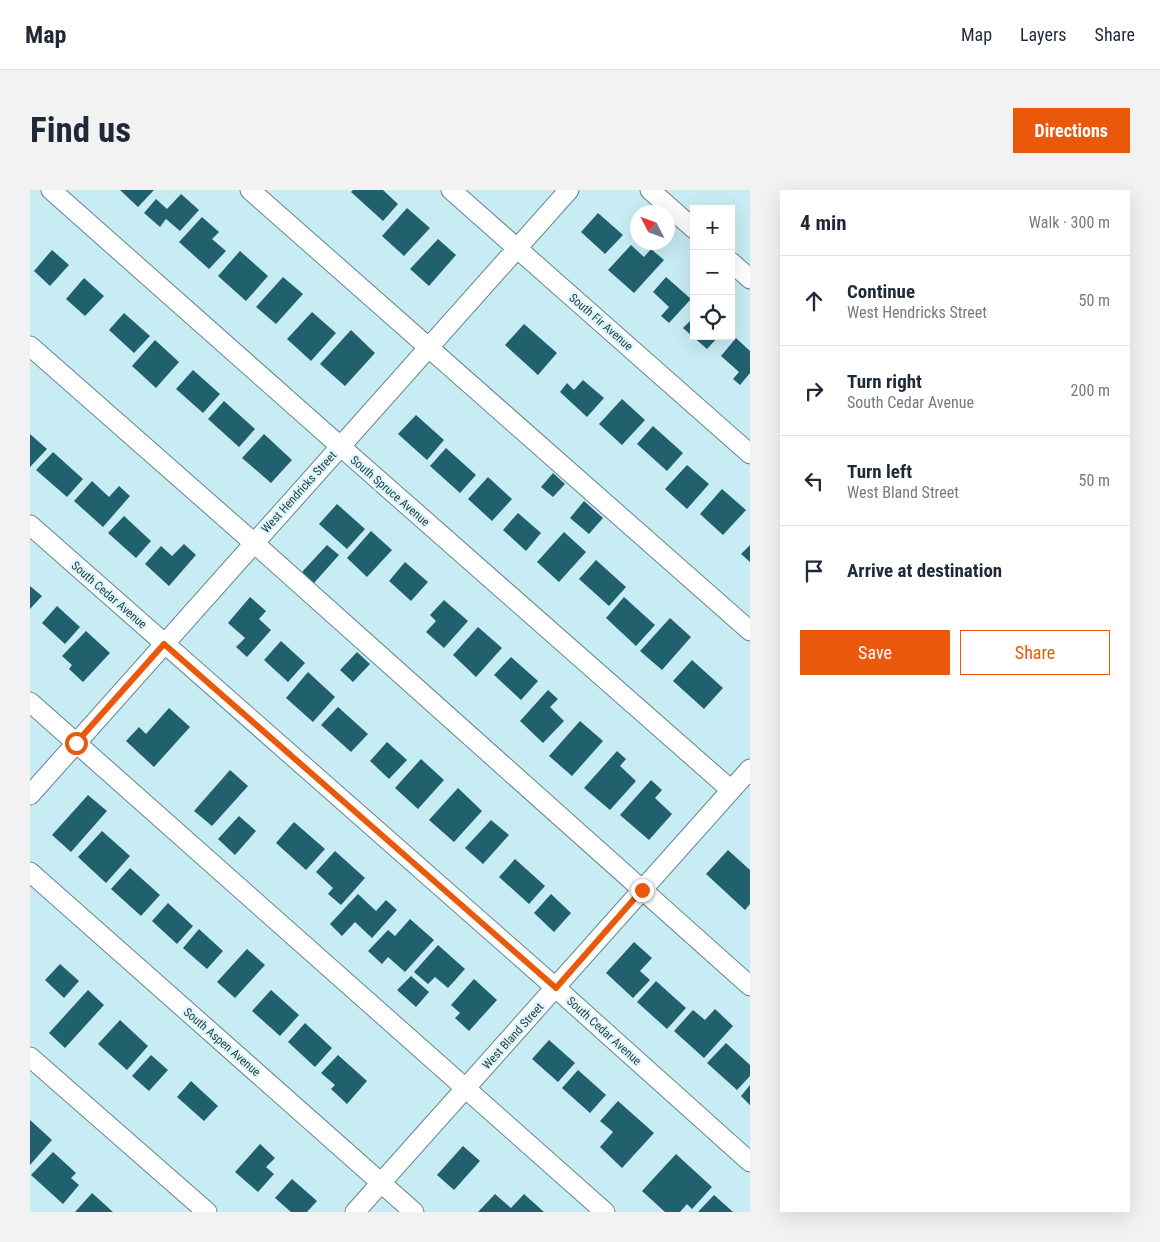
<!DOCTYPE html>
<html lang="en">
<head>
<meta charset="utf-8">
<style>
  body { margin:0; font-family:"Roboto Condensed",sans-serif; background:#f2f2f3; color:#1f2937 }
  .controls { position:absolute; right:15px; top:15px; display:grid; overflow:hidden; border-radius:0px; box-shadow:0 5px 20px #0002 }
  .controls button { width:45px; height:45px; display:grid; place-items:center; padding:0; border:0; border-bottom:1px solid #e0e1e3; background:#fff; color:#1f2937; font:25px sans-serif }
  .compass { position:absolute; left:600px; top:15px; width:45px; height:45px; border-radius:50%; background:#fff; box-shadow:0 5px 20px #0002; rotate:312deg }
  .stop { position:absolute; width:15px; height:15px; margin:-11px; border:4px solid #ea580c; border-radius:50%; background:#fff }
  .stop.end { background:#ea580c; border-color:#fff; box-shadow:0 1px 5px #0008 }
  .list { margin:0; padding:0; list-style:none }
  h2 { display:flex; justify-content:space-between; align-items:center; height:65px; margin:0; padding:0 20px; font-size:21px }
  h2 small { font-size:16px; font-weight:400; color:#747a83 }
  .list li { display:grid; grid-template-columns:32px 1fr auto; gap:15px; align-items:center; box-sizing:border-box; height:90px; padding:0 20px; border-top:1px solid #e0e1e3 }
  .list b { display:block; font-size:19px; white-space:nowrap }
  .list p { margin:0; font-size:16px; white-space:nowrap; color:#747a83 }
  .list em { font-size:16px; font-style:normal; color:#747a83 }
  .actions { display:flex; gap:10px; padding:15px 20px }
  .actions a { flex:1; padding:11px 0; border:1px solid #ea580c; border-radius:0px; text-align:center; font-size:18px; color:#ea580c }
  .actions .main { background:#ea580c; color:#fff }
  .icon { flex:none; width:28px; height:28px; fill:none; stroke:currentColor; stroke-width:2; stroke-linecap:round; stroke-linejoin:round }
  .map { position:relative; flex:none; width:720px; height:1022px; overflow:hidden; border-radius:0px }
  header { display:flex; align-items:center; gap:30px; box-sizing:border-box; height:70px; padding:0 25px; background:#fff; border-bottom:1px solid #e0e1e3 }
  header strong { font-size:24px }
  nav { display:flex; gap:28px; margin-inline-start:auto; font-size:18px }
  .intro { display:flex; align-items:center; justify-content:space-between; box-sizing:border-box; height:120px; padding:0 30px }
  h1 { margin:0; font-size:35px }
  .button { padding:12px 22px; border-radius:0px; background:#ea580c; color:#fff; font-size:18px; font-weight:700 }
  main { display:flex; gap:30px; padding:0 30px }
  aside { flex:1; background:#fff; border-radius:0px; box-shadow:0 5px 20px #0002 }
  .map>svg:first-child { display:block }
  .building { fill:#20616d }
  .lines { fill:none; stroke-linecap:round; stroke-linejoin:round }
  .minor-casing { stroke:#63858c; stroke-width:21 }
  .minor { stroke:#fff; stroke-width:19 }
  .route { stroke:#ea580c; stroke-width:6 }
  .labels { text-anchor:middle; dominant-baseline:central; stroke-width:5; stroke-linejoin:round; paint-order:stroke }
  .street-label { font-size:12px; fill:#2f3e41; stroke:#dbf8fe }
</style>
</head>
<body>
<header>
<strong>Map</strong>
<nav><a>Map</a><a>Layers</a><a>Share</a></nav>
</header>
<div class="intro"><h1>Find us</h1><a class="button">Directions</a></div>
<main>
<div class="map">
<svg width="720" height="1022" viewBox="0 0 720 1022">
  <rect width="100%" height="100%" fill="#c8ecf4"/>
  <path class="building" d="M90 0H124L108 17Z
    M323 0H353L368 14 353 31 321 2Z
    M151 4 169 20 150 41 136 29 130 37 114 23 126 9 137 19Z
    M377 18 400 38 374 66 352 46Z
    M568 23 593 45 575 64 551 42Z
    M172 27 189 42 182 49 196 61 179 79 149 52Z
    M408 49 426 65 399 96 380 79Z
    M601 55 614 67 621 59 634 70 604 103 578 80Z
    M22 60 39 75 20 96 4 81Z
    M210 61 238 86 216 111 188 86Z
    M253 87 273 104 246 134 226 117Z
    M636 87 661 109 639 133 631 126 639 117 623 102Z
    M54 88 74 106 55 126 36 109Z
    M282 122 306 143 281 171 257 149Z
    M94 123 120 146 104 163 79 140Z
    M664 127V146H689L677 159 653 138Z
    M494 134 527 163 508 185 475 155Z
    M321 140 345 163 315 196 290 174Z
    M706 148 720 161V183L710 195 703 189 709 182 691 166Z
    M125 150 149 172 126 198 102 176Z
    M163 180 190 204 173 223 146 199Z
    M553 190 574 208 557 227 530 202 537 193 544 200Z
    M592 209 615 230 592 255 569 234Z
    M194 211 225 239 209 257 178 229Z
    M386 225 414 250 397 270 368 244Z
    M623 236 653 263 637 281 607 254Z
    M0 244 17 259 0 277Z
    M234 244 262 270 241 293 212 268Z
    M416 258 446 285 430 303 400 276Z
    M23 262 53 289 37 307 6 280Z
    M657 275 679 294 657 319 635 299Z
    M523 283 535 294 523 307 511 297Z
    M458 287 482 309 462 331 438 309Z
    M62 291 79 307 89 296 100 306 73 337 44 311Z
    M692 299 716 320 693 345 670 324Z
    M554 311 573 328 559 344 540 328Z
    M307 314 335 339 317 359 289 334Z
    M488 323 511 343 496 361 473 340Z
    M94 326 121 351 106 368 78 343Z
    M341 341 362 360 337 387 317 368Z
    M534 342 556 362 529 392 507 372Z
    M154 354 166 365 139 396 115 374 131 356 142 366Z
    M297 355 309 365 284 393 272 382Z
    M720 355V372L711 364Z
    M566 370 596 397 579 416 549 389Z
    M375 372 398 392 381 411 359 391Z
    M0 396 12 406 0 419Z
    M220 407 236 421 229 429 241 440 217 467 206 457 215 448 198 433Z
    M594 407 625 435 606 456 576 428Z
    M414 410 438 431 414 458 396 442 406 431 400 425Z
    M27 416 50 437 35 454 12 433Z
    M640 428 661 447 632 480 610 461Z
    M448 437 472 458 446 487 423 465Z
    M56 441 80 463 53 492 39 479 42 475 32 466Z
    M251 451 275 473 258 492 234 470Z
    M327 462 340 474 323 492 310 480Z
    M481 467 508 491 491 510 464 485Z
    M662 470 693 498 674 519 643 491Z
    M278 482 305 507 283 532 256 508Z
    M518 500 528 509 520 517 534 531 513 553 490 531Z
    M308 517 338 544 321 562 291 535Z
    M139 518 160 537 124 577 96 551 109 537 116 544Z
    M550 531 573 551 542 586 519 566Z
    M357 552 377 570 359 589 340 571Z
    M587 561 596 569 590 576 606 591 580 620 554 598Z
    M391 569 414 590 388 619 365 598Z
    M200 580 218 596 182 636 164 621Z
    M621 590 632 600 625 608 642 624 619 650 590 625Z
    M428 598 452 621 424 652 399 630Z
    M58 605 77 621 41 662 22 645Z
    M209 626 226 641 205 665 188 649Z
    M461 630 479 645 453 674 435 658Z
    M264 632 295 659 276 680 246 653Z
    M72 641 100 666 76 693 48 667Z
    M698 660 720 680V714L715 720 676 684Z
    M305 661 335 688 311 715 298 704 303 698 286 682Z
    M485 669 515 696 499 714 469 687Z
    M100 678 130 705 111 726 81 699Z
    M328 704 346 721 356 710 367 720 342 748 325 732 312 746 300 734Z
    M521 704 541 723 524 742 504 723Z
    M138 713 163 736 147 754 122 731Z
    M380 729 404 750 375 782 358 767 352 774 338 761 358 740 365 746Z
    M169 739 193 761 177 779 153 758Z
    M604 752 622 768 610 781 620 790 603 808 576 783Z
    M408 755 435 779 418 798 405 787 398 794 384 782Z
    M217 759 235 775 205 808 187 792Z
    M30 774 49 791 34 808 15 790Z
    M381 786 399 802 386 817 367 800Z
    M444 789 467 810 439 841 425 828 430 823 421 815Z
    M626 791 656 818 637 839 607 812Z
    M58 800 74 815 35 858 19 843Z
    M241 800 269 825 250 846 222 821Z
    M685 819 703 836 674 868 644 841 663 820 675 830Z
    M90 830 118 856 97 880 68 854Z
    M275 833 302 858 285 877 258 852Z
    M519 850 545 873 528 892 502 869Z
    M696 853 720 875V886L707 900 677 873Z
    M121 865 138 880 119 901 102 886Z
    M308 865 337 891 317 914 301 899 305 895 291 883Z
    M548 880 576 905 560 923 532 898Z
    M161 891 188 916 174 931 147 907Z
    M720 895V915L711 906Z
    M588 911 624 943 592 978 570 957 583 942 570 931Z
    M0 930 22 950 0 975Z
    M230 954 245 968 236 977 244 984 228 1002 205 982Z
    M433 956 450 971 424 1000 407 985Z
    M23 962 46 983 41 988 49 995 33 1014 1 985Z
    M646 964 682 997 662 1019 657 1014 650 1022H635L612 1001Z
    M262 989 287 1011 277 1022H261L245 1008Z
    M62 1003 83 1022H45Z
    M465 1004 481 1018 494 1004 514 1022H448Z
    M684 1005 703 1022H668Z"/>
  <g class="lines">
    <g class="minor-casing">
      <path id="minor" d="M21 0 310 256 701 600
        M220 0 720 441
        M421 0 720 264
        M620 0 664 39
        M701 72 720 89
        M0 156 224 353 720 796
        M0 335 526 798 720 972
        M0 512 575 1022
        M0 605 539 0
        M0 682 384 1022
        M0 867 177 1022
        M325 1022 720 579"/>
    </g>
    <use href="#minor" class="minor"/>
  </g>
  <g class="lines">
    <path class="route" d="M46 553 134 454 526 798 612 700"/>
  </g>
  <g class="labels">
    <g class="street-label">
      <text transform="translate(571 132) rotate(41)">South Fir Avenue</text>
      <text transform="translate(360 301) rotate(41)">South Spruce Avenue</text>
      <text transform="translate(269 302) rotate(-48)">West Hendricks Street</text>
      <text transform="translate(79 405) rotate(41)">South Cedar Avenue</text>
      <text transform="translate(574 841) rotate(42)">South Cedar Avenue</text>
      <text transform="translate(483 846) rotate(-48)">West Bland Street</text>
      <text transform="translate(192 852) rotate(41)">South Aspen Avenue</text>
    </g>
  </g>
</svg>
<div class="controls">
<button>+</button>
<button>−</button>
<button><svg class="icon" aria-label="locate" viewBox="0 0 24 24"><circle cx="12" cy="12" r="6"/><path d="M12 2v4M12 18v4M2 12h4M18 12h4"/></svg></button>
</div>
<svg class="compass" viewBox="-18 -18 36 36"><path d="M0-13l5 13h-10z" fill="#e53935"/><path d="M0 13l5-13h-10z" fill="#747a83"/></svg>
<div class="stop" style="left:46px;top:553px"></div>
<div class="stop end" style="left:612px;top:700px"></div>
</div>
<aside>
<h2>4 min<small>Walk · 300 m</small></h2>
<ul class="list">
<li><svg class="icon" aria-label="ahead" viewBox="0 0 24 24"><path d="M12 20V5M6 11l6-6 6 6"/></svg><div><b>Continue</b><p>West Hendricks Street</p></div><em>50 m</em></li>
<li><svg class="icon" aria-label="right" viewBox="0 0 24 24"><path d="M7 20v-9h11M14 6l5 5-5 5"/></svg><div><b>Turn right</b><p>South Cedar Avenue</p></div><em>200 m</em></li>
<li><svg class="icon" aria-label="left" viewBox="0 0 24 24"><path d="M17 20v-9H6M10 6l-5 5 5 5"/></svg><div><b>Turn left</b><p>West Bland Street</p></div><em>50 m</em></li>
<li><svg class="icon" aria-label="arrive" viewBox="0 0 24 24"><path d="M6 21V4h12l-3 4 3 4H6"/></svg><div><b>Arrive at destination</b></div></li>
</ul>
<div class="actions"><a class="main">Save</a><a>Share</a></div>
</aside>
</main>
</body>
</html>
